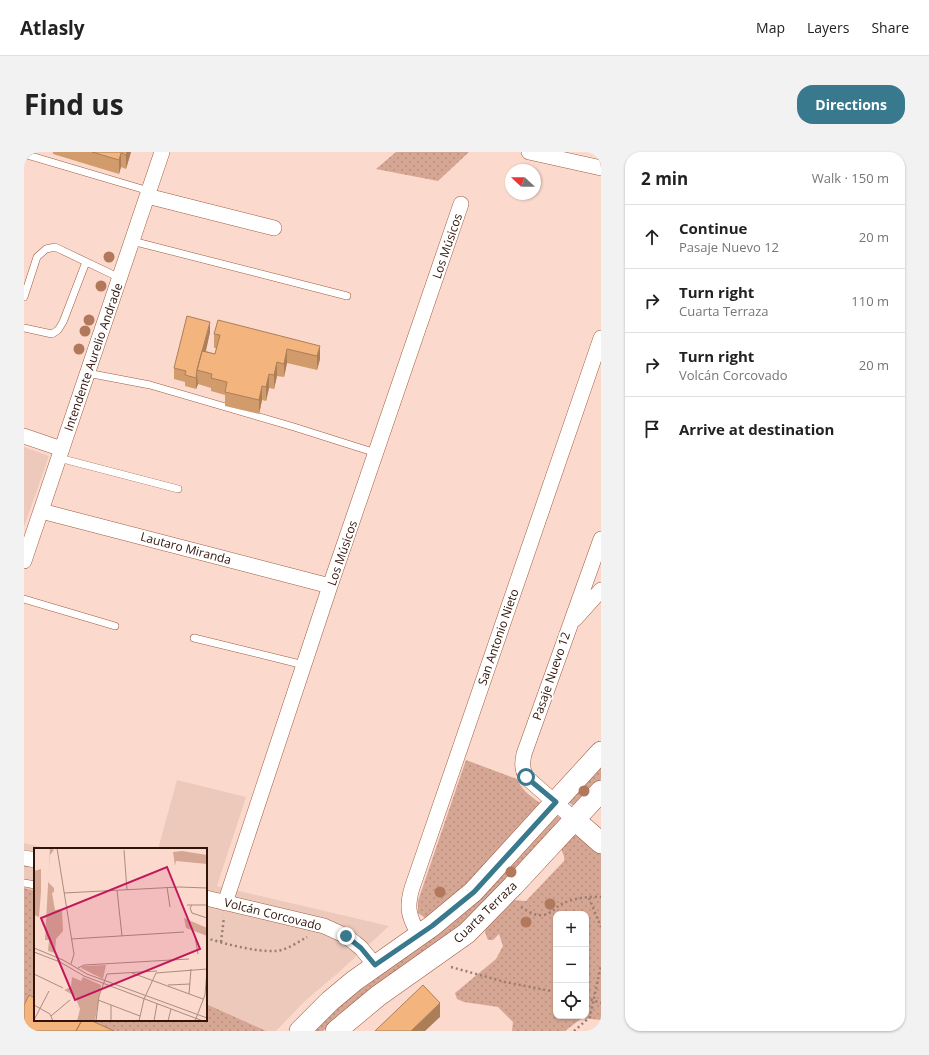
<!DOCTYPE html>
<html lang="en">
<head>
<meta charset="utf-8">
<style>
  body { margin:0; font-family:"Open Sans",sans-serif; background:#f2f2f2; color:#222 }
  .controls { position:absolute; right:12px; bottom:12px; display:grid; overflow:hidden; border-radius:8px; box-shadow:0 1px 3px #0004 }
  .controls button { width:36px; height:36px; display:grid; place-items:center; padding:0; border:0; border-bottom:1px solid #e0e0e0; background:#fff; color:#222; font:20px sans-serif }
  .compass { position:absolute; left:481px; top:12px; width:36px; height:36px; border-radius:50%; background:#fff; box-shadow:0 1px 3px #0004; rotate:292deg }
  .stop { position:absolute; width:12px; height:12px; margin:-9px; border:3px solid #39798d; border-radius:50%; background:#fff }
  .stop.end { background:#39798d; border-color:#fff; box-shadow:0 1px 4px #0008 }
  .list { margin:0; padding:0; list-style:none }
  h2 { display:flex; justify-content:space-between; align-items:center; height:52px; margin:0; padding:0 16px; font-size:17px }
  h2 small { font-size:13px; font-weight:400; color:#767676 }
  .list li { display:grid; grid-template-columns:26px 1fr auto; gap:12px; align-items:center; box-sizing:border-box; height:64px; padding:0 16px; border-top:1px solid #e0e0e0 }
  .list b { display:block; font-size:15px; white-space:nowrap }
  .list p { margin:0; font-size:13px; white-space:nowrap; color:#767676 }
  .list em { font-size:13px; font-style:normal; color:#767676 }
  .icon { flex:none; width:22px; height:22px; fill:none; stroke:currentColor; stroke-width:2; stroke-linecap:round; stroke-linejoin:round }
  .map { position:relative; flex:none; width:577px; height:879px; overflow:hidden; border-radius:16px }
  header { display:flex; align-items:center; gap:24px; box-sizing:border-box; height:56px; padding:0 20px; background:#fff; border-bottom:1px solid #e0e0e0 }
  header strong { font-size:19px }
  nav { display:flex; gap:22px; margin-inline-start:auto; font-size:14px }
  .intro { display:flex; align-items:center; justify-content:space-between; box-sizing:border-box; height:96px; padding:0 24px }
  h1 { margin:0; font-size:28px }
  .button { padding:10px 18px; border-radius:16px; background:#39798d; color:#fff; font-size:14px; font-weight:700 }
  main { display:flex; gap:24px; padding:0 24px }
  aside { flex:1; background:#fff; border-radius:16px; box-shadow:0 1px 3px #0004 }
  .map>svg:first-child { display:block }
  .built { fill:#edc9bc }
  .grass { fill:url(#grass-dots); fill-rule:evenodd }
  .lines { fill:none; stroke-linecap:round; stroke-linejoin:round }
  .lane-casing { stroke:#a25a3e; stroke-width:8 }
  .street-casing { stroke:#a25a3e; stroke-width:16 }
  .secondary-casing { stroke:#a25a3e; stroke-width:22 }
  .path { stroke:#9b7c6f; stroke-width:2.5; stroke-dasharray:2 3; stroke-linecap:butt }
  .lane { stroke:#fff; stroke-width:7 }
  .street { stroke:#fff; stroke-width:15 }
  .secondary { stroke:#fff; stroke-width:21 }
  .tree { fill:#b1785c }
  .wall { fill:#d29b6c }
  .shaded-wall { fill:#ab7e58 }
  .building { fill:#f4b47d; stroke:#ab7e58 }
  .route { stroke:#39798d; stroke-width:5 }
  .labels { text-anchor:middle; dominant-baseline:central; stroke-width:4; stroke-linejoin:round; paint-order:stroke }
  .street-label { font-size:12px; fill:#311408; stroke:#fff }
  .inset-road { fill:none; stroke:#aa8b7e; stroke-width:1 }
  .view { fill:#c2185b; fill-opacity:0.15; stroke:#c2185b; stroke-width:2 }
  .inset-edge { fill:none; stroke:#311408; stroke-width:2 }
</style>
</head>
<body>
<header>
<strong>Atlasly</strong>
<nav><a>Map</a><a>Layers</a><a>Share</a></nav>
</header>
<div class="intro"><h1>Find us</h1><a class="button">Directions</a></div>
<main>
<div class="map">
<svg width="577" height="879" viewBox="0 0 577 879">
  <defs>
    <pattern id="grass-dots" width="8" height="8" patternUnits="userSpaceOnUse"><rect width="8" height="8" fill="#d5a694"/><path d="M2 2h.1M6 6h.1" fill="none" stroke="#b78e7e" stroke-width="1.8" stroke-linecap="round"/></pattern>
  </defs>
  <rect width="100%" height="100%" fill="#fbdacd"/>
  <path class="built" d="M0 295 25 304 0 375Z
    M153 628 222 645 193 734 365 774 314 821 281 849 252 879H0V691L27 697H11V868H182V697H134Z"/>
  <path class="grass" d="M372 0H445L414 29 352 17Z
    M442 608 493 627C498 639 509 646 519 653L448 732 413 761 401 766 394 761V749Z
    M577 611V627L554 652 551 655 546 651V648Z
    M532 663 538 667 474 739 429 780 317 862 299 879H287Z
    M550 683 556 684 577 702V868L558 866 541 879H488L489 870 474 855 440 850 433 847 431 841 472 807 479 794 475 782 469 788H464L461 780 462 773 488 748 502 749 540 709C541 704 539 703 538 699 537 693 546 687 550 683ZM532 762H562V864H532Z
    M0 736 11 739V849L2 852 0 850Z
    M182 852 242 879H74L51 868H182Z"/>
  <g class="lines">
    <g class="lane-casing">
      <path id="lane" d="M0 2 125 39
        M108 89 323 144
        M0 145 13 105 22 97 31 95 96 126
        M0 176 28 182 34 178 39 170 62 110
        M63 221 126 233 270 275 352 301
        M35 306 154 337
        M0 447 91 474
        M170 486 280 513
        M0 731 11 733"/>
    </g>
    <g class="street-casing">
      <path id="street" d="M505 0 577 16
        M123 44 250 76
        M0 284 38 297
        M17 359 306 434
        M0 409 138 0
        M551 467 577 438
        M551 668 502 625C498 617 498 611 500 602L577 387
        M0 706 11 708
        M182 746 300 774 322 784 331 791 337 796 351 813
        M201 751 306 434 437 52
        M395 783C385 765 382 756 388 736L577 186"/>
    </g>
    <g class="secondary-casing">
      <path id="secondary" d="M551 668 577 691
        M276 879 306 849 330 829 408 774 449 740 577 600
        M312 879 354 844 443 781 489 734 577 639"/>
    </g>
    <path class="path" d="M565 746 577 775
      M497 755C505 760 515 767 525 761 531 758 534 753 540 751 551 746 566 744 577 745
      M182 786C202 792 231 800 252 799 263 798 274 790 283 785
      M197 790 200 765
      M427 815 481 830 532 840
      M562 846 577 851
      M550 879 566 865 577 813"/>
    <use href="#lane" class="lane"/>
    <use href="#street" class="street"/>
    <use href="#secondary" class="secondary"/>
  </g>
  <g class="tree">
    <circle cx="85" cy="105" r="5.5"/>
    <circle cx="77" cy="134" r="5.5"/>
    <circle cx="65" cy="168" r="5.5"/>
    <circle cx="61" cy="179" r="5.5"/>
    <circle cx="55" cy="197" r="5.5"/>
    <circle cx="560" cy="639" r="5.5"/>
    <circle cx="487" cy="720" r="5.5"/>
    <circle cx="416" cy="740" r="5.5"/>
    <circle cx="526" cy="752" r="5.5"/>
    <circle cx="502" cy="770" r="5.5"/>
  </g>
  <path class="wall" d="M29 0H107L102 17 97 15 95 22 29 2Z
    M186 180 182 199 191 202 192 196H190V182L296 194V207L293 218 263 211 260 225 253 224 250 237 245 236 242 249 238 248 235 262 201 254V243L187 239V236L174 232 172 237 161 234V230L150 227V216Z"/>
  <path class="shaded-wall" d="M103 0H107L102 17V3Z
    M97 1V15L95 22V8Z
    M186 170V180L177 219 174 218Z
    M296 194V207L293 218V204Z
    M263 197V211L260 225V212Z
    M253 210V224L250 237V223Z
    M173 222 174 232 172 237V226Z
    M245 222V236L242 249V235Z
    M238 234V248L235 262V248Z
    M416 851V865L401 879H387Z"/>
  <path class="building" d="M68 0H103L102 3 97 1 95 8Z
    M163 164 186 170 173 218 172 226 161 223 162 219 150 216Z
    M194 168 296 194 293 204 263 197 260 212 253 210 250 223 245 222 242 235 238 234 235 248 201 240 203 230 187 226 188 222 173 218 178 199 191 202 196 183 190 182Z
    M399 833 416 851 387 879H351Z
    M5 843 11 846V868H58L52 879H0V853Z
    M58 868H66L90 879H52Z"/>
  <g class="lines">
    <path class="route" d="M322 784 337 796 351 813 408 774 450 740 532 650 502 625"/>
  </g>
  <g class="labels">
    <g class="street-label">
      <text transform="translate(423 94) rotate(-71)">Los Músicos</text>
      <text transform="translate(69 205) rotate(-71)">Intendente Aurelio Andrade</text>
      <text transform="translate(162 396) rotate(15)">Lautaro Miranda</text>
      <text transform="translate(318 401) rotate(-71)">Los Músicos</text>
      <text transform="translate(474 485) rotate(-71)">San Antonio Nieto</text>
      <text transform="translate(527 524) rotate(-71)">Pasaje Nuevo 12</text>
      <text transform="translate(461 760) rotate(-44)">Cuarta Terraza</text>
      <text transform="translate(249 762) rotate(14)">Volcán Corcovado</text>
    </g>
  </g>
  <g transform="translate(10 696)">
    <rect width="173" height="173" fill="#fbdacd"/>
    <path d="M16 0 20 2 16 7 14 34 20 40V44L18 45 21 62 28 61 29 83 22 91 21 105 14 103 15 92H11ZM7 21V44L5 69 0 67V23ZM150 70 173 80V88L152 80ZM72 117 69 131 47 120 49 118ZM38 129 47 133 49 129 67 137 61 173H43L46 161 41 148 30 142 37 139Z" fill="#d5a694"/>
    <path d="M148 3 173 7V16L142 13 141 18 139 4Z" fill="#d5a694"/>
    <path class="inset-road" d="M23 0 40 106 37 116M90 2 93 42M133 39 136 59M83 42 88 88M30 45 145 39 173 40M153 57H173M158 57 156 60 158 65 173 70M161 88 164 106M37 91 150 84M0 100 29 112 53 126 173 170M0 104 26 114 50 128 169 173M44 120 50 117 155 111M98 125 169 151M0 126 29 140M134 137 156 136M155 146 157 121M64 152 106 168M123 156 120 173H105L110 151 122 125 173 121M0 157 16 166 19 173M17 168 36 152M0 172 15 143M62 173 65 148 73 126 123 123M77 173V157M134 173 137 161M161 173 171 147 173 122"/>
    <path class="view" d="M133 19 166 101 41 152 7 70Z"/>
    <rect width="173" height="173" class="inset-edge"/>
  </g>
</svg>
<div class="controls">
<button>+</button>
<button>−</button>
<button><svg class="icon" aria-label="locate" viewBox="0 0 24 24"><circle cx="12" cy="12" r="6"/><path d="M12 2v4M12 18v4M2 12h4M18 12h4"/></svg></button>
</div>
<svg class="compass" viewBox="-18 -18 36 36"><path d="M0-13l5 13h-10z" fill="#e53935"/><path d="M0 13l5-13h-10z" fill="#767676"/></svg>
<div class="stop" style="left:502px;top:625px"></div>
<div class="stop end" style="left:322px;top:784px"></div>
</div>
<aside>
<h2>2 min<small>Walk · 150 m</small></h2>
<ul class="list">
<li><svg class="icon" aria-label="ahead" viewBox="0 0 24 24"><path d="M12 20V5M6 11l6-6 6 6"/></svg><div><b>Continue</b><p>Pasaje Nuevo 12</p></div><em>20 m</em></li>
<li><svg class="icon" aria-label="right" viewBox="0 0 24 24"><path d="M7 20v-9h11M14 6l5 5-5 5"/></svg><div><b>Turn right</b><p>Cuarta Terraza</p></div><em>110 m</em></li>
<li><svg class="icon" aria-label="right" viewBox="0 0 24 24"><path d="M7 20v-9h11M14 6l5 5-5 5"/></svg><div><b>Turn right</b><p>Volcán Corcovado</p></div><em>20 m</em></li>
<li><svg class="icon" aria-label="arrive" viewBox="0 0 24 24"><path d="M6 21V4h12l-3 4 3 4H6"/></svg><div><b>Arrive at destination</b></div></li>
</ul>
</aside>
</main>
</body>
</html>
